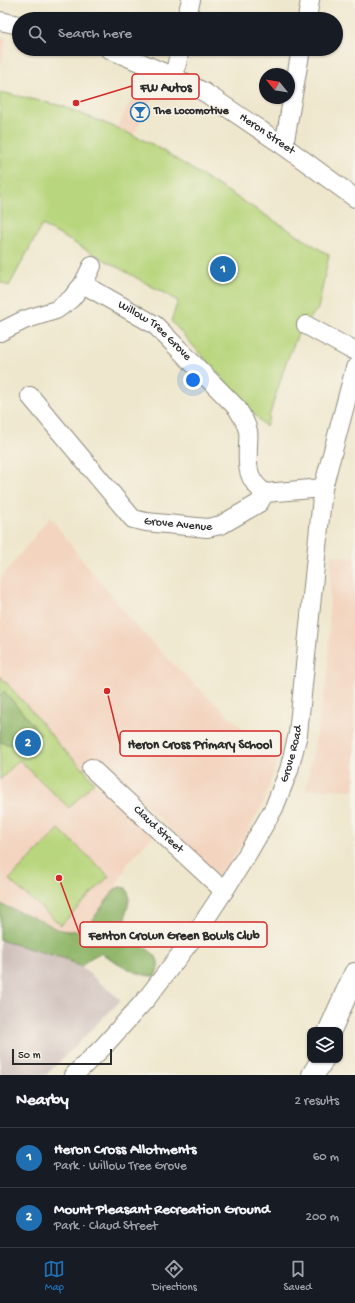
<!DOCTYPE html>
<html lang="en">
<head>
<meta charset="utf-8">
<style>
  body { margin:0; font-family:"Gochi Hand",sans-serif; background:#242831; color:#f1f3f6 }
  .controls { position:absolute; right:12px; bottom:12px; display:grid; overflow:hidden; border-radius:8px; box-shadow:0 1px 3px #0004 }
  .controls button { width:36px; height:36px; display:grid; place-items:center; padding:0; border:0; border-bottom:1px solid #363941; background:#171b24; color:#f1f3f6; font:20px sans-serif }
  .compass { position:absolute; left:259px; top:68px; width:36px; height:36px; border-radius:50%; background:#171b24; box-shadow:0 1px 3px #0004; rotate:300deg }
  .scale { position:absolute; left:12px; bottom:10px; width:100px; box-sizing:border-box; padding-left:4px; border:2px solid #2b2b2b; border-top:0; font-size:11px; line-height:14px; white-space:nowrap; color:#2b2b2b; -webkit-text-stroke:3px #f7f3e8; paint-order:stroke }
  .you { position:absolute; left:193px; top:380px; width:14px; height:14px; margin:-10px; border:3px solid #fff; border-radius:50%; background:#1a73e8; box-shadow:0 0 0 6px #1a73e833 }
  .badge { display:grid; place-items:center; width:26px; height:26px; border-radius:50%; background:#1f6fb2; color:#fff; font-size:13px; font-weight:700 }
  .pin { position:absolute; translate:-50% -50%; border:2px solid #fff; box-shadow:0 1px 4px #0006 }
  .list { margin:0; padding:0; list-style:none }
  h2 { display:flex; justify-content:space-between; align-items:center; height:52px; margin:0; padding:0 16px; font-size:17px }
  h2 small { font-size:13px; font-weight:400; color:#9ea1a6 }
  .list li { display:grid; grid-template-columns:26px 1fr auto; gap:12px; align-items:center; box-sizing:border-box; height:60px; padding:0 16px; border-top:1px solid #363941 }
  .list b { display:block; font-size:15px; white-space:nowrap }
  .list p { margin:0; font-size:13px; white-space:nowrap; color:#9ea1a6 }
  .list em { font-size:13px; font-style:normal; color:#9ea1a6 }
  .icon { flex:none; width:22px; height:22px; fill:none; stroke:currentColor; stroke-width:2; stroke-linecap:round; stroke-linejoin:round }
  .map { position:relative; flex:none; width:355px; height:1075px; overflow:hidden }
  .search { position:absolute; background:#171b24; box-shadow:0 1px 3px #0004; left:12px; right:12px; top:12px; height:44px; display:flex; align-items:center; gap:10px; box-sizing:border-box; padding:0 14px; border-radius:22px; color:#9ea1a6; font-size:15px }
  .sheet { height:172px; background:#171b24 }
  nav { display:flex; justify-content:space-around; align-items:center; box-sizing:border-box; height:56px; border-top:1px solid #363941; background:#171b24; font-size:11px; color:#9ea1a6 }
  nav a { display:grid; justify-items:center; gap:2px }
  nav .on { color:#1f6fb2 }
  .map>svg:first-child { display:block }
  .built { fill:#f3d4bf }
  .industrial { fill:#cfc0bb }
  .green { fill:#b8d67d; stroke:#728054 }
  .forest { fill:#92b76c; stroke:#5e714c }
  .lines { fill:none; stroke-linecap:round; stroke-linejoin:round }
  .minor-casing { stroke:#8d897c; stroke-width:20 }
  .highway-casing { stroke:#8d897c; stroke-width:24 }
  .minor { stroke:#fff; stroke-width:18 }
  .highway { stroke:#fff; stroke-width:22 }
  .labels { text-anchor:middle; dominant-baseline:central; stroke-width:3; stroke-linejoin:round; paint-order:stroke }
  .poi-label { font-size:12px; font-weight:bold; fill:#2b2b2b; stroke:#f7f3e8; text-anchor:start }
  .street-label { font-size:12px; fill:#2b2b2b; stroke:#f7f3e8 }
  .leader { fill:none; stroke:#d62828; stroke-width:1.5 }
  .callout-dot { fill:#d62828; stroke:#f7f3e8; stroke-width:1.5 }
  .callout { fill:#f7f3e8; stroke:#d62828; stroke-width:1.5 }
  .callout-label { font-size:13px; text-anchor:middle; font-weight:bold; fill:#2b2b2b }
</style>
</head>
<body>
<div class="map">
<svg width="355" height="1075" viewBox="0 0 355 1075">
  <rect width="100%" height="100%" fill="#f7f3e8"/>
  <filter id="ink" filterUnits="userSpaceOnUse"><feTurbulence type="fractalNoise" baseFrequency=".025" numOctaves="2"/><feDisplacementMap in="SourceGraphic" scale="8" xChannelSelector="R" yChannelSelector="G"/><feConvolveMatrix kernelMatrix="1 2 1 2 8 2 1 2 1" color-interpolation-filters="sRGB"/></filter>
  <filter id="wash" filterUnits="userSpaceOnUse"><feTurbulence type="fractalNoise" baseFrequency=".012" numOctaves="4" result="noise"/><feDisplacementMap in="SourceGraphic" scale="16" xChannelSelector="R" yChannelSelector="G"/><feGaussianBlur stdDeviation="0.9" result="paint"/><feColorMatrix in="noise" values="0 0 0 0 0 0 0 0 0 0 0 0 0 0 0 0 0 1.4 0 .05"/><feComposite in="paint" operator="in"/></filter>
  <g filter="url(#wash)">
    <rect width="100%" height="100%" fill="#efe7cd"/>
    <path class="built" d="M0 37 6 38 0 70Z
      M142 78 158 85 134 135 117 128Z
      M50 517 86 565 135 625 178 669 243 729 278 759 265 799 242 843 225 871 219 877 99 759 84 770 54 739 0 676V579Z
      M331 555 355 558V790L306 789 328 674Z
      M19 760 69 808 94 782 155 834 128 863 115 889 85 931H67L56 929 43 921 0 903V780Z"/>
    <path class="industrial" d="M0 940 66 959 81 967 121 1000 46 1075H0Z"/>
    <path class="green" d="M0 92 62 106 117 128 152 144 329 255 318 309 301 327 285 365 266 427 171 321 178 301 42 225 9 286 0 282Z
      M0 676 30 709 60 746 82 767 94 782 69 808 19 760 0 780Z
      M59 829 109 876 61 925 9 880Z"/>
    <path class="forest" d="M4 691 41 734 26 746 12 745 0 742V697Z
      M120 887 126 888C134 901 124 908 126 920 127 926 133 932 135 937 143 952 167 952 155 976 137 977 116 961 100 953L89 959 81 967 66 959 0 940V904L43 921 56 929 67 931H84L115 889Z"/>
  </g>
  <g filter="url(#ink)">
    <g class="lines">
      <g class="minor-casing">
        <g id="minor">
          <path d="M186 19 191 0"/>
          <path d="M307 19 310 0"/>
          <path d="M0 21 19 25"/>
          <path id="s1" d="M109 49 174 77 204 92 284 146 355 198"/>
          <path d="M174 77 180 49"/>
          <path d="M284 146 301 49"/>
          <path d="M83 284 92 266"/>
          <path d="M306 325 350 349 355 351"/>
          <path id="s2" d="M0 332 24 320 56 310 71 299 83 284 155 325 237 408C242 416 246 422 248 431 249 436 248 441 248 446 247 467 247 480 265 493"/>
          <path id="s3" d="M30 396 133 519 146 522 207 528 221 525 259 503 265 493 323 488"/>
          <path id="s4" d="M91 768 224 891"/>
          <path id="s5" d="M74 1075 103 1047 147 998 195 935 224 891 248 853 274 808 289 770 298 734 323 488 355 368"/>
        </g>
      </g>
      <g class="highway-casing">
        <path id="highway" d="M330 1030 355 974
          M313 1075 322 1060"/>
      </g>
      <use href="#minor" class="minor"/>
      <use href="#highway" class="highway"/>
    </g>
  </g>
  <defs>
    <g id="bar-ring" transform="scale(1)"><circle r="9.5" fill="#f7f3e8" stroke="#1f6fb2" stroke-width="1.5"/><path d="M-6-5H6L.8 .8V4.5H3.5V6h-7V4.5H-.8V.8Z" fill="#1f6fb2"/></g>
  </defs>
  <g fill-rule="evenodd">
    <use href="#bar-ring" x="140" y="112"/>
  </g>
  <g class="labels">
    <g class="poi-label">
      <text x="154" y="112">The Locomotive</text>
    </g>
    <g class="street-label">
      <text stroke="none"><textPath href="#s1" startOffset="180">Heron Street</textPath></text>
      <text stroke="none"><textPath href="#s2" startOffset="184">Willow Tree Grove</textPath></text>
      <text stroke="none"><textPath href="#s3" startOffset="206">Grove Avenue</textPath></text>
      <text stroke="none"><textPath href="#s5" startOffset="392">Grove Road</textPath></text>
      <text stroke="none"><textPath href="#s4" startOffset="91">Claud Street</textPath></text>
    </g>
  </g>
  <path class="leader" d="M76 103L132 86M107 691L120 744M59 878L80 935"/>
  <g class="callout-dot">
    <circle cx="76" cy="103" r="4"/>
    <circle cx="107" cy="691" r="4"/>
    <circle cx="59" cy="878" r="4"/>
  </g>
  <g class="callout">
    <rect x="132" y="74" width="67" height="25" rx="4"/>
    <rect x="120" y="731" width="161" height="25" rx="4"/>
    <rect x="80" y="922" width="187" height="25" rx="4"/>
  </g>
  <g class="callout-label">
    <text x="166" y="91">FW Autos</text>
    <text x="200" y="748">Heron Cross Primary School</text>
    <text x="174" y="939">Fenton Crown Green Bowls Club</text>
  </g>
</svg>
<div class="controls">
<button><svg class="icon" aria-label="layers" viewBox="0 0 24 24"><path d="M12 4l9 5-9 5-9-5zM3 14l9 5 9-5"/></svg></button>
</div>
<svg class="compass" viewBox="-18 -18 36 36"><path d="M0-13l5 13h-10z" fill="#e53935"/><path d="M0 13l5-13h-10z" fill="#9ea1a6"/></svg>
<div class="scale">50 m</div>
<div class="you"></div>
<div class="pin badge" style="left:223px;top:269px">1</div>
<div class="pin badge" style="left:28px;top:743px">2</div>
<div class="search"><svg class="icon" aria-label="search" viewBox="0 0 24 24"><circle cx="10" cy="10" r="6"/><path d="M15 15l6 6"/></svg>Search here</div>
</div>
<section class="sheet">
<h2>Nearby<small>2 results</small></h2>
<ul class="list">
<li><span class="badge">1</span><div><b>Heron Cross Allotments</b><p>Park · Willow Tree Grove</p></div><em>60 m</em></li>
<li><span class="badge">2</span><div><b>Mount Pleasant Recreation Ground</b><p>Park · Claud Street</p></div><em>200 m</em></li>
</ul>
</section>
<nav>
<a class="on"><svg class="icon" aria-label="map" viewBox="0 0 24 24"><path d="M3 6l6-2 6 2 6-2v14l-6 2-6-2-6 2zM9 4v14M15 6v14"/></svg>Map</a>
<a><svg class="icon" aria-label="directions" viewBox="0 0 24 24"><path d="M12 3l9 9-9 9-9-9zM9 14v-3h6M13 9l2 2-2 2"/></svg>Directions</a>
<a><svg class="icon" aria-label="saved" viewBox="0 0 24 24"><path d="M7 4h10v16l-5-4-5 4z"/></svg>Saved</a>
</nav>
</body>
</html>
